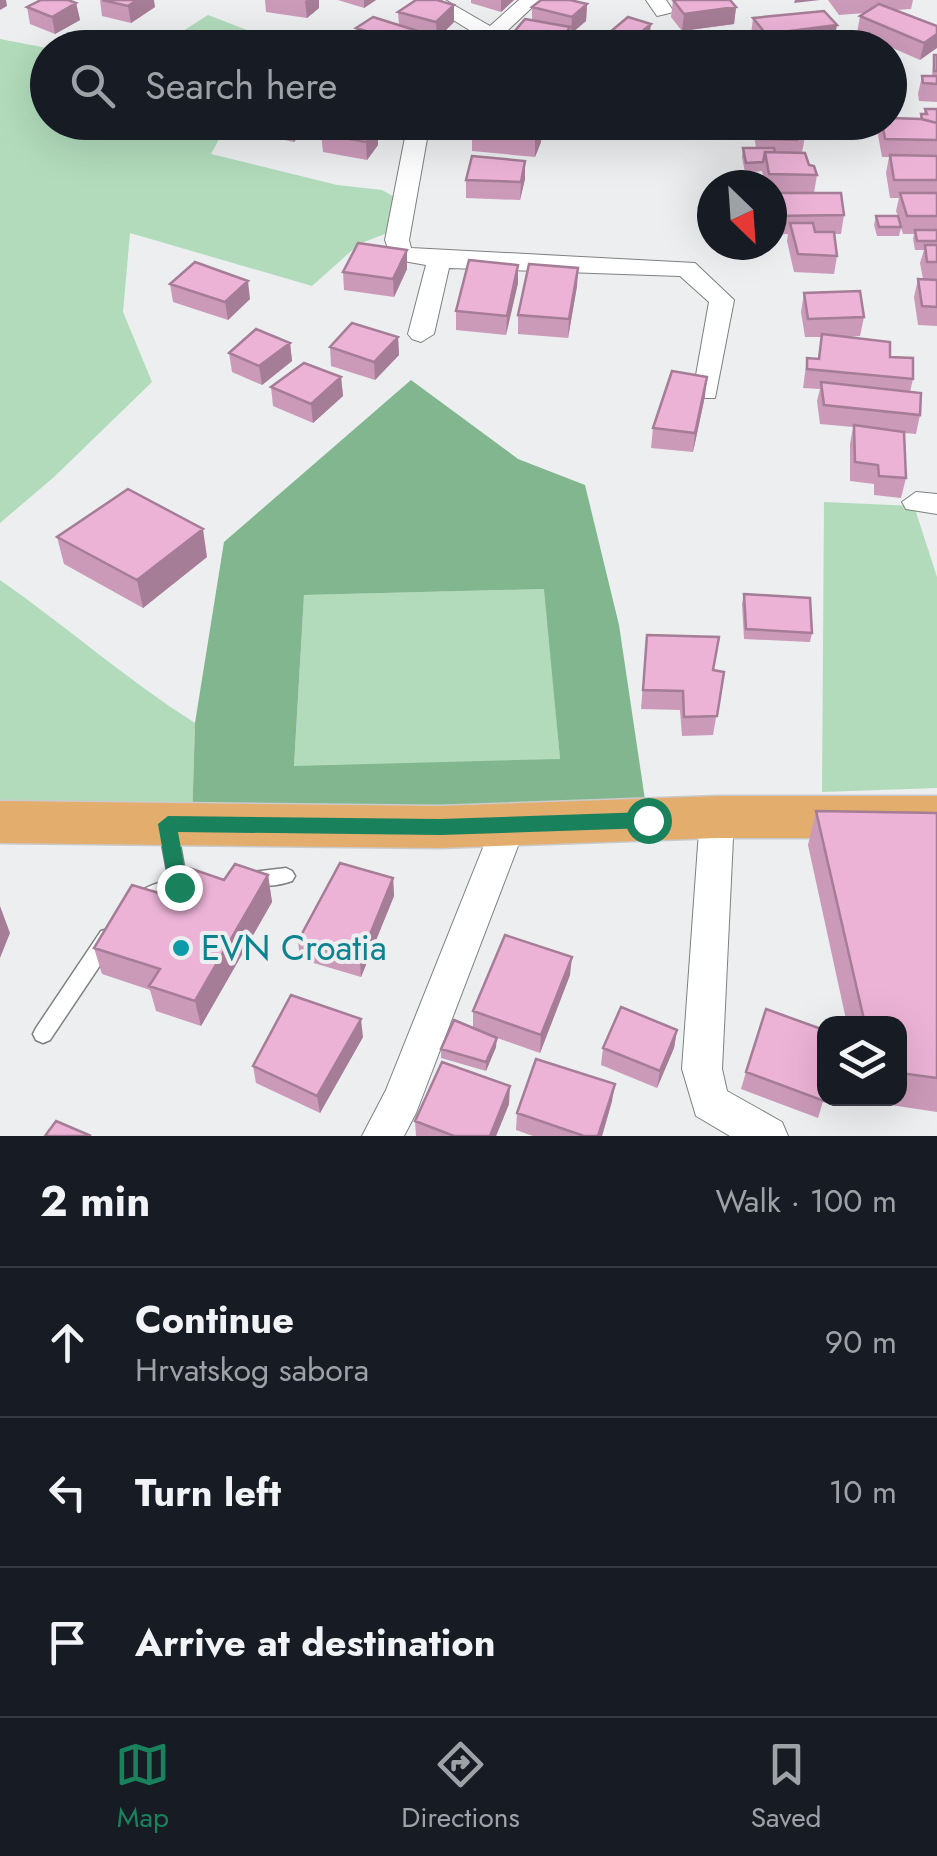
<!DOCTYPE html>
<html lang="en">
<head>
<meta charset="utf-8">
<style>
  body { margin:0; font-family:Jost,sans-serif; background:#242831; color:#f1f3f6 }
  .controls { position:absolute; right:30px; bottom:30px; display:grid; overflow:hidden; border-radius:20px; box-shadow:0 10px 40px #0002 }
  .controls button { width:90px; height:90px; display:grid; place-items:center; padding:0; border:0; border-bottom:2px solid #363941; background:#171b24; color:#f1f3f6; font:50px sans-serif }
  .compass { position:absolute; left:697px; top:170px; width:90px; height:90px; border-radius:50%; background:#171b24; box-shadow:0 10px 40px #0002; rotate:155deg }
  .stop { position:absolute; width:30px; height:30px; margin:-22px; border:8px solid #19815c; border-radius:50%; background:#fff }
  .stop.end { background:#19815c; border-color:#fff; box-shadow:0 2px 10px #0008 }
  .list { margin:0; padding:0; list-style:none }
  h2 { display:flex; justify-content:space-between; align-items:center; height:130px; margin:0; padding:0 40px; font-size:42px }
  h2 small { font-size:32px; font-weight:400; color:#9ea1a6 }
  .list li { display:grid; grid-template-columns:65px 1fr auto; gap:30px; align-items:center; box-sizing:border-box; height:150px; padding:0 40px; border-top:2px solid #363941 }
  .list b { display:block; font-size:38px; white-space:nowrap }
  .list p { margin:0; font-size:32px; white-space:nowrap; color:#9ea1a6 }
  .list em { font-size:32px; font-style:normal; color:#9ea1a6 }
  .icon { flex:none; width:55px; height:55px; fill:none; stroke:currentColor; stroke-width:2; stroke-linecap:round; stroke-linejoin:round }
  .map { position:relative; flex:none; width:937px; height:1136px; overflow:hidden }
  .search { position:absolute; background:#171b24; box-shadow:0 10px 40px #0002; left:30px; right:30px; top:30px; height:110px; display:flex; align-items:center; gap:25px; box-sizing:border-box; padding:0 35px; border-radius:55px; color:#9ea1a6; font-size:38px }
  .sheet { height:580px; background:#171b24 }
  nav { display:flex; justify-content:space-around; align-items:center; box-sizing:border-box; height:140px; border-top:2px solid #363941; background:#171b24; font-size:28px; color:#9ea1a6 }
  nav a { display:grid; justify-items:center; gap:5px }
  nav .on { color:#19815c }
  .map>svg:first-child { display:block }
  .green { fill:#b1dbbb }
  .forest { fill:#81b68e; fill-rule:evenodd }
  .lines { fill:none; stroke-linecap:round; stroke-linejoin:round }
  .lane-casing { stroke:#7e8081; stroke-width:3 }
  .street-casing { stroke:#7e8081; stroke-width:2 }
  .primary-casing { stroke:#cacacb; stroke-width:3 }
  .lane { fill:#fff; fill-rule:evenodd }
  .street { fill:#fff; fill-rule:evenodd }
  .primary { fill:#e3ad6e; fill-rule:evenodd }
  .wall { fill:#cb9ab9 }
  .shaded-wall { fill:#a57d96 }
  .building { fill:#ecb3d7; stroke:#a57d96; stroke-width:2.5 }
  .route { fill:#19815c }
  .culture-dot { fill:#0f9aa8; stroke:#eceef0; stroke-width:4 }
  .labels { text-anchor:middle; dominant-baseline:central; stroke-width:8; stroke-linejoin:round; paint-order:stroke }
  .near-culture-label { font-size:35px; fill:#0d838f; stroke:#eceef0; text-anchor:start }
</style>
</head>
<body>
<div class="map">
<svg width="937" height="1136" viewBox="0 0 937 1136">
  <rect width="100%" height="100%" fill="#eceef0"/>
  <path class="green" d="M208 15 273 40 269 47H158Z
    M0 39 47 48 48 122 228 123 211 154 337 185 382 190 398 199 390 232 359 244 312 286 130 233 123 312 152 382 54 477 0 523Z
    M824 502 914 506 937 577V788L822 792Z
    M0 580C66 626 127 680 195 723L192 824 0 822Z
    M545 589 560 760 294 767 304 595Z"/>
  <path class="forest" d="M411 380 518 459 585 485 619 625 648 820 192 824 195 723 224 542ZM544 589 560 759 294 766 304 595Z"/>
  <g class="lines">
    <g class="lane-casing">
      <path id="lane" d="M168 821 174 823 177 828 186 878 198 880 201 885 198 890 163 897 138 910 132 907 129 902C136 890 155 883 169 881L159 828 162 823Z
        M286 868 292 871 295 876 292 881C279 886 257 888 244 883L241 878 244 873Z
        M108 929 115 931 117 937 115 943 50 1040 43 1043 36 1040 33 1034 36 1028 101 931Z"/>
    </g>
    <g class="street-casing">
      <path id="street" d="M421 0H445L490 26 519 0H540L489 48H467L479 36Z
        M646 0H666L674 12 657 16Z
        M408 122H430L409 240 411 248 695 263 734 300 715 398H697L693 392 709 302 680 276 449 268 434 334 421 342 412 339 408 334 426 265 392 259 385 240Z
        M916 492 937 494V514L906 509 902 502Z
        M717 803 729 807 734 817 722 1069 727 1091 782 1122 788 1136H730L696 1116 682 1069 700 817 705 807Z
        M509 811 521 815 526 825 416 1113 404 1136H362L386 1090 492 825 497 815Z"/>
    </g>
    <g class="primary-casing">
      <path id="primary" d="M717 796H937V838H717L440 848 0 843V801L440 806Z"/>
    </g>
    <use href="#lane" class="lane"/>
    <use href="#street" class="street"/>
    <use href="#primary" class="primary"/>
  </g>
  <path class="wall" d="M100 0 155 7 131 23 102 16Z
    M265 0H319V8L307 18 266 12Z
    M338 0H376L364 8Z
    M471 0H514L501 12 471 3Z
    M673 0 736 7 734 24 682 31 671 17Z
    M828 0H913L911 9 896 10 937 26 920 60 888 46 889 48H853L854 40 872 39 857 33 860 16 865 13 839 15Z
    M76 3 80 20 55 34 30 24 27 7Z
    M587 4 586 21 570 34V44L567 48H514V32L532 20V7Z
    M454 5V22L437 39 424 36V48H365L357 45 356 28 399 25 398 12Z
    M753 18 834 42 790 48H761L751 35Z
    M890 49 898 65 896 74H890Z
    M934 55H937V102L919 101 918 94 922 76H932Z
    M925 109H937V326L918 325 914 297 918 279H923L920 263 924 250H915L913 239 914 234H903L901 228 899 236H877L874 225 876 216H898L896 211 899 198H890L886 173 889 157H882L878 135 881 122 920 119 921 114H924Z
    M259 122H310L294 142 260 135Z
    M356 122H390L386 130 378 129V145L367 160 323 152 321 134Z
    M454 122H530L541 142 535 157 472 151V133L475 128 454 127Z
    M664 122H696L664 125Z
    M756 122H796L805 136 802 153 809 165 817 175 814 193 772 192V185H765L762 171 745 173 742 157 743 148H756L754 136Z
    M525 161V179L520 200 466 198V180Z
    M772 193 844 215 841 234H834L837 256 834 274 794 272 787 241 788 234 772 235Z
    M578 268 577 286 568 338 518 334V315Z
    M407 269 394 297 344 290 343 272Z
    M518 283 506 335 456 330V311Z
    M170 284 250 299 228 320 173 302Z
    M804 293 864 317 860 336 843 337 890 357 913 379 910 392 920 415 916 434 904 433 906 478 901 498 874 495V484L850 481V444L853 427 820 424 817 401 820 389 803 388 807 358 818 359 821 337H805L801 312Z
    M398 337 399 355 375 380 331 366 330 347Z
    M290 343 292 361 262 385 232 372 229 353Z
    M341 377 343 396 313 423 273 406 271 387Z
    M705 396 693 452 651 448 653 428Z
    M57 537 207 557 143 608 64 564Z
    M744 594 812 633 810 642 744 639 742 604Z
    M647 635 713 670 724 672 713 735 682 736 680 710 641 709Z
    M816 811 937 813V1112L864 1101 863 1098H900V1024H847L808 845Z
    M268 875 272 902 201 1026 156 1011 150 990 102 974 94 948 169 896 224 880Z
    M393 878 394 896 361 977 300 959 298 941Z
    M570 975 540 1053 489 1035 496 1047 486 1071 441 1058V1049L473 1028V1011Z
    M677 1030 674 1048 657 1088 601 1065 603 1048Z
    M363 1037 320 1113 256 1083 253 1066Z
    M746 1072 824 1098 818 1118 741 1089Z
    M612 1101 602 1136H533L516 1130 517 1113Z
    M509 1104 496 1136H416L415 1121Z"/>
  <path class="shaded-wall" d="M0 0H6L7 6 0 10Z
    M137 0H154L155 7 131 23 128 6Z
    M307 0H319V8L307 18 305 1Z
    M364 0H376L364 8Z
    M501 0H514L501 12Z
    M795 0H820L794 3Z
    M76 3 80 20 55 34 52 17Z
    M587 4 586 21 571 34 572 17Z
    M454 5V22L437 39 436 22Z
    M736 7 734 24 682 31 684 14Z
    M651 24 649 41 641 48H622Z
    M837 25 834 42 790 48H764L766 34Z
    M570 27V44L567 48H561V40Z
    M424 33V48H408V44Z
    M937 34V48L920 60 924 43Z
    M294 122H310L294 142 292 124Z
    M542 124 541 142 535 157V139Z
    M378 127V145L367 160 366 142Z
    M525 161V179L520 200 521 182Z
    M407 250V269L394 297 393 279Z
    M518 265V283L506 335 507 316Z
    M578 268 577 286 568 338 569 319Z
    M248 281 250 299 228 320 225 302Z
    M398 337 399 355 375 380 374 362Z
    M290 343 292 361 262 385 259 366Z
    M341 377 343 396 313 423 311 404Z
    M707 377 705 396 693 452 695 433Z
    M203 529 207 557 143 608 137 580Z
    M268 875 272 902 201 1026 195 1001Z
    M393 878 394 896 361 977 360 959Z
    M0 906 10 933 0 958Z
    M572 957 570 975 540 1053 541 1035Z
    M361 1019 363 1037 320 1113 317 1096Z
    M677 1030 674 1048 657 1088 660 1071Z
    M497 1038 496 1047 486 1071V1062Z
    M615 1084 612 1101 602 1136H598Z
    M510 1086 509 1104 496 1136H490Z"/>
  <path class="building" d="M41 0H68L76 3 52 17 27 7Z
    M102 0H137L128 6Z
    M416 0H437L454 5 436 22 398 12Z
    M541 0H570L587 4 572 17 532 7Z
    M673 0H730L736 7 684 14Z
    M879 4 937 26V34L924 43 860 16Z
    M824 11 837 25 766 34 753 18Z
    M373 17 424 33 408 44 356 28Z
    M628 17 651 24 622 48H611L597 43Z
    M525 19 570 27 561 40 514 32Z
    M874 39 875 43H886L889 48H858L854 40Z
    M890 49 898 65H890Z
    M934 55H937V71H934Z
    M922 76H937V84L923 83Z
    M925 109H937V123L922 119 921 114H927Z
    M890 118 921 119 937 123V140L885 139 882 122H890Z
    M331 122H351L378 127 366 142 321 134Z
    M478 122H530L542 124 535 139 472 133Z
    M757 122 803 124 805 136 797 135V140L759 139Z
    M743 148H774L775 152H765L763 162 746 163Z
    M765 152 805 153 809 165 814 166 817 175 769 174Z
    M890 155 937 156V180H894Z
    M472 156 525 161 521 182 466 180Z
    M772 193H841L844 215 772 216Z
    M900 193H937V216H907Z
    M876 216H898L901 227H879Z
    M790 223H813L815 232H834L837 256 798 254Z
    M915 230H937V241H917Z
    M358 243 407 250 393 279 343 272Z
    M925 245H937V262H927Z
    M469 260 518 265 507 316 456 311Z
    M195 262 248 281 225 302 170 284Z
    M529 264 578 268 569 319 518 315Z
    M918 279 937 280V307L922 306Z
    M860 291 864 317 808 319 804 293Z
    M352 323 398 337 374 362 330 347Z
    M256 329 290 343 259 366 229 353Z
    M822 334 890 342V357L913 358V379L807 369V358L819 359Z
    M304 363 341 377 311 404 271 387Z
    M672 371 707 377 695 433 653 428Z
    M821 382 921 393 920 415 824 405Z
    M854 425 904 432 906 478 879 476 878 465 855 462Z
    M128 489 203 529 137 580 57 537Z
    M744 594 810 598 812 633 746 629Z
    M647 635 719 637 713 670 724 672 717 716 684 717 683 691 643 690Z
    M816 811 937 813V1078L900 1073V1024H865Z
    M340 863 393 878 360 959 298 941Z
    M235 864 268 875 195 1001 149 986 160 969 94 948 132 885 169 896 189 868 224 880Z
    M505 935 572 957 541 1035 473 1011Z
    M291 995 361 1019 317 1096 253 1066Z
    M621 1007 677 1030 660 1071 603 1048Z
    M766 1009 824 1030V1101L746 1072Z
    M454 1020 497 1038 486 1062 441 1049Z
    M536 1059 615 1084 598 1136H584L517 1113Z
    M442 1062 510 1086 490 1136H454L415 1121Z
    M56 1121 91 1136H45Z"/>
  <path class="route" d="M648 812 657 820 648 828 440 835 178 832 188 887 179 895 169 887 158 824 168 816 440 819Z"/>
  <circle class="culture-dot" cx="181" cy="948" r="10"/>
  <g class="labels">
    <g class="near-culture-label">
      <text x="201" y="948">EVN Croatia</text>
    </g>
  </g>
</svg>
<div class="controls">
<button><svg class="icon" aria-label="layers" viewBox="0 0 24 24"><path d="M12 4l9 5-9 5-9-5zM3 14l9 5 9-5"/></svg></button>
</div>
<svg class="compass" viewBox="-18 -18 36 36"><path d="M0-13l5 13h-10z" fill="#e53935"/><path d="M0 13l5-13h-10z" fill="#9ea1a6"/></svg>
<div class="stop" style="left:648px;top:820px"></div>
<div class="stop end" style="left:179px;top:887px"></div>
<div class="search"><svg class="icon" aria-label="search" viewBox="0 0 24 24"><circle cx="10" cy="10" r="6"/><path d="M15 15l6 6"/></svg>Search here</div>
</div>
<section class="sheet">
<h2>2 min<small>Walk · 100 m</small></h2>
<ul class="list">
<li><svg class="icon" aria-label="ahead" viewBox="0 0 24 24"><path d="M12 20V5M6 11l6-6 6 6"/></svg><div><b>Continue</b><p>Hrvatskog sabora</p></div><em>90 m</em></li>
<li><svg class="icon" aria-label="left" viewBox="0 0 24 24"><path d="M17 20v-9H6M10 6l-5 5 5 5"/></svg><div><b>Turn left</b></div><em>10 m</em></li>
<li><svg class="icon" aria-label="arrive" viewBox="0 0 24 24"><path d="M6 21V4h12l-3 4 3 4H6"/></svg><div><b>Arrive at destination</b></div></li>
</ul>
</section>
<nav>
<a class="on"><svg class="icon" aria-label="map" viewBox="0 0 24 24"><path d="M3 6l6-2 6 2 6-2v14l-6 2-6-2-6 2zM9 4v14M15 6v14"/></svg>Map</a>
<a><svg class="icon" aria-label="directions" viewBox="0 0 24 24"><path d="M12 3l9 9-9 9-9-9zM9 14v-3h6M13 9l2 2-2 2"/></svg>Directions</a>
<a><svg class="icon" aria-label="saved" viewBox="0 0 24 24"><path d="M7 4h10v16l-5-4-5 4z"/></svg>Saved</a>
</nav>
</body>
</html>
